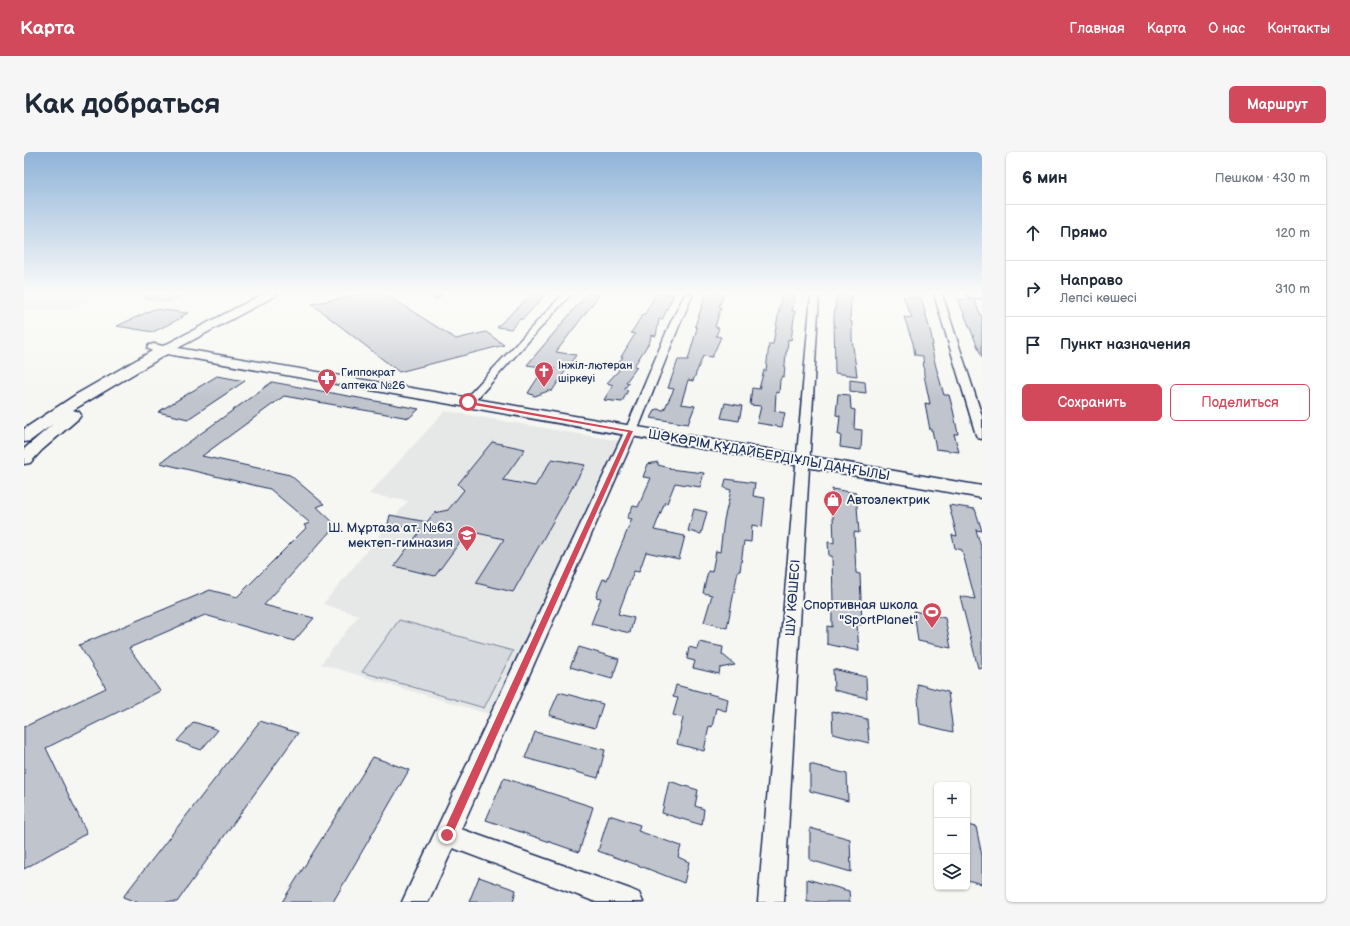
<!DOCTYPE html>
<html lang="ru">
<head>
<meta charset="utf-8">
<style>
  body { margin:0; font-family:"Balsamiq Sans",sans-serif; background:#f6f6f7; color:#1f2937 }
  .controls { position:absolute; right:12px; bottom:12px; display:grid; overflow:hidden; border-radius:6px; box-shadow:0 1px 3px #0004 }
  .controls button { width:36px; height:36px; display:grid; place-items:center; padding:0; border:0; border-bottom:1px solid #e0e1e3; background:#fff; color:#1f2937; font:20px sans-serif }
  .stop { position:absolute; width:12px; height:12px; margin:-9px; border:3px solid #d1495b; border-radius:50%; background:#fff }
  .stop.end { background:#d1495b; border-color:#fff; box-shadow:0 1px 4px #0008 }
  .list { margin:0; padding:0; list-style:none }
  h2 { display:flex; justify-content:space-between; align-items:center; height:52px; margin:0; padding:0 16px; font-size:17px }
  h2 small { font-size:13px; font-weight:400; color:#747a83 }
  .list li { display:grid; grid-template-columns:26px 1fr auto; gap:12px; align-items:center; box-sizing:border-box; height:56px; padding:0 16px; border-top:1px solid #e0e1e3 }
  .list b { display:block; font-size:15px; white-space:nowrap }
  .list p { margin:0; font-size:13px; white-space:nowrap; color:#747a83 }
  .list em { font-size:13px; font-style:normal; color:#747a83 }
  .actions { display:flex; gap:8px; padding:12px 16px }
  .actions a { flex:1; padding:9px 0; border:1px solid #d1495b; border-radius:6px; text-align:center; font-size:14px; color:#d1495b }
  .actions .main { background:#d1495b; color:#fff }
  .icon { flex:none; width:22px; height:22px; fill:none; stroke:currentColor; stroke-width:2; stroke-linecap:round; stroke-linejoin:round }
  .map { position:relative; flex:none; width:958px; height:750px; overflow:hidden; border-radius:6px }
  header { display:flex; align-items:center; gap:24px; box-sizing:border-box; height:56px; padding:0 20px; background:#d1495b; color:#fff }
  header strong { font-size:19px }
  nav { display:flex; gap:22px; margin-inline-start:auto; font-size:14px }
  .intro { display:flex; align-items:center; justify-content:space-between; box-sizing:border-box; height:96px; padding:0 24px }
  h1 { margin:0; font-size:28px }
  .button { padding:10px 18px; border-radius:6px; background:#d1495b; color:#fff; font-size:14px; font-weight:700 }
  main { display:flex; gap:24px; padding:0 24px }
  aside { flex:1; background:#fff; border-radius:6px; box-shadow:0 1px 3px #0004 }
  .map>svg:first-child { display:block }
  .built { fill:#e6e7e7 }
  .green { fill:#d6d9dd; stroke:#78849e }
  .building { fill:#c0c4cd; stroke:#1b2f5e }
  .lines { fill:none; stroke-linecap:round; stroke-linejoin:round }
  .minor-casing { stroke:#1b2f5e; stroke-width:3 }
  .major-casing { stroke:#1b2f5e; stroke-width:3 }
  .minor { fill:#f6f6f2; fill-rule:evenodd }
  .major { fill:#f6f6f2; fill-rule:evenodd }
  .route { fill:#d1495b }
  .labels { text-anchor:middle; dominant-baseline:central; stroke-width:4; stroke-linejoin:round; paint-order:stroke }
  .far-poi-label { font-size:11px; fill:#1b2f5e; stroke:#f6f6f2; text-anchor:start }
  .street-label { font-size:13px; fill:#1b2f5e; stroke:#f6f6f2 }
  .poi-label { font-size:13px; fill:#1b2f5e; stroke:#f6f6f2; text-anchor:end }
</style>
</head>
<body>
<header>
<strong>Карта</strong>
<nav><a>Главная</a><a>Карта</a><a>О нас</a><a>Контакты</a></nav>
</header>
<div class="intro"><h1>Как добраться</h1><a class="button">Маршрут</a></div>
<main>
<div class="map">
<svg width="958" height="750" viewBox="0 0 958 750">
  <rect width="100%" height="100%" fill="#f6f6f2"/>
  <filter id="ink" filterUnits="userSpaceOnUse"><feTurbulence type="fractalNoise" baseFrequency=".025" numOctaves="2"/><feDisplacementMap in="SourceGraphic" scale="8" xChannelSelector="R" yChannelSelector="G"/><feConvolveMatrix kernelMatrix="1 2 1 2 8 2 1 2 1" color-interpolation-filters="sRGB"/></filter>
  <g filter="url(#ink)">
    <path class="built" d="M0 142H82L42 158H0Z
      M421 259 596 289 468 563 297 512 335 463 299 452 384 349 345 342Z"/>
    <path class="green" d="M131 142H162L144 150 120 146Z
      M375 468 489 499 460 556 338 520Z"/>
    <path class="building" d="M339 142H361L432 187 462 180 480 193 375 220 288 152Z
      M508 142 521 143 499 167H496L487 177 473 175Z
      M563 142H576L532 200 552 203 528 239H524L511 244 504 241 515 224 531 217 503 213Z
      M632 142H650L638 168 635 167 632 184 627 183 626 189 610 214 613 215 602 230 605 231 600 237 604 238 598 250 580 248 589 233 583 231 596 217 591 216 599 205H597L611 182 607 181 619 162H621Z
      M682 142H700L695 155H697L691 175 695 176 692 184 697 185 688 205 679 204 669 229 664 228 657 252 671 254 664 272 627 266 632 257 640 258 650 237 644 236 654 208H664L673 176 671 174Z
      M758 142H770L769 146H771L768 159H771L767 188 764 187 763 200H762L760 225 758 224 756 228 755 241 752 240 751 259 761 261 758 275 733 271 737 254 726 253 728 236 735 237 740 218 742 219 745 192H749Z
      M813 142H824V143L827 144 826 169 828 170V187L833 224 811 221 810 163Z
      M879 144 897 146 898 149 907 182 909 193 907 194 912 215 920 243H925L929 258 934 282H930L935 300 912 297 908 278H906L901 251 906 252 900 223 899 204 891 203 889 191 880 165 888 166Z
      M934 147 950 148 958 165V205Z
      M130 157 164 161 156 165H159L129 180 93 174Z
      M193 224 221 229 164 267 134 260Z
      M826 228 841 230 842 241 826 239Z
      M248 230 395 257 385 266 260 244 178 304 266 323 300 352 293 355 312 373 240 453 290 466 270 489 181 463 105 496 136 539 22 596 63 681 0 717V575L82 536 55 493 186 438 213 445 282 376 280 373 286 371 246 337 136 311Z
      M814 242 826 243 827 257 831 258 830 277 838 278 837 298 816 295 817 283H814L816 264 812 263Z
      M701 251 718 254 715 269 697 266Z
      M468 290 501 297 479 328 511 334 528 307 561 313 489 440 452 431 480 387 444 379 411 424 370 414 397 378 364 372 366 363 403 370 410 361 424 358 440 338 434 332Z
      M634 310V313L646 316 645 317 680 321 676 335 651 331 643 351 641 350 630 378 661 384 655 407 622 400 615 420 610 419 594 462 610 466 606 481 567 472 577 446 572 445 574 439 579 427 583 428 608 367 603 366 609 354 614 355 627 326 619 325 624 312Z
      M702 327 731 331 729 344 741 346 738 375 728 373 727 390 720 389 716 419H714L703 476 680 470 688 443 679 441 684 419 688 420 692 399 696 400 700 368 707 338 700 336Z
      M808 337 832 341 835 381 830 380 832 421 836 422 838 473 833 472 835 499 803 492V474L808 475V450H809L808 404H805L804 390 810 391Z
      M925 353 951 357 958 379 952 378 958 398V515L954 516 936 444 951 447 938 398 931 396 928 383 933 384Z
      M670 357 683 360 677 382 664 379Z
      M890 459 921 466 927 496 894 489Z
      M675 490 699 495 698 502 711 513 696 516 695 522 669 516 671 509 663 507 665 495 673 497Z
      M555 495 595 507 588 527 546 515Z
      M809 517 842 525 843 546 810 538Z
      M893 532 924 540 929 580 896 572Z
      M652 533 704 547 702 559 692 556 688 575 685 574 680 599 653 592 659 566 649 563 654 546 649 545Z
      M535 540 579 552 571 576 525 563Z
      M808 559 843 567 845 591 809 582Z
      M236 569 274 581 153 750H112L99 745Z
      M170 570 194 578 177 598 153 589Z
      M511 580 581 598 574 626 501 606Z
      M349 605 385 618 309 750H258Z
      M786 612 823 622 824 649 786 639Z
      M480 626 569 655 555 700 462 668Z
      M645 629 674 638 671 654 680 657 678 673 638 661Z
      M585 663 616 673 614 679 657 694 654 705 665 710 660 731 619 715 574 699Z
      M943 673 952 675 958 704V732L943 728Z
      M786 676 826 687 827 720 786 708Z
      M455 725 492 738 489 750H445Z
      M783 727 825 739 826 750H783Z"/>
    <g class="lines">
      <g class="minor-casing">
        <path id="minor" d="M409 142H418L412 146 409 145Z
          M539 142H547L448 252H440L438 250 440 248Z
          M661 142H669L655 174 616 272 437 677 606 737 615 741 619 750H572L429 696 404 750H378L604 272 645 174Z
          M787 142H795L760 750H734Z
          M910 142H918L958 264V287L954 286 952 283Z
          M942 142H958V146L946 145Z"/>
      </g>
      <g class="major-casing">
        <path id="major" d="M239 142H253L251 144 154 196 958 334V346L143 202 49 258 55 260 57 263 55 266 18 298 6 311 0 312V297L29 272 6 289 0 290V277L6 273 53 242 128 199 123 196 125 193 130 192 139 194Z"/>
      </g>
      <use href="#minor" class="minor"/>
      <use href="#major" class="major"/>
    </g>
  </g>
  <linearGradient id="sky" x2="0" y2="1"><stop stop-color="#8fb3d8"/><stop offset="0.57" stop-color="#fbfbf9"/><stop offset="1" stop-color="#fbfbf9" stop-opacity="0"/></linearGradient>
  <rect width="958" height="247" fill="url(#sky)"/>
  <path class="route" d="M442 249 609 279 427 686 423 688 420 686 418 683 604 280 444 252 441 250Z"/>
  <defs>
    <g id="church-pin" transform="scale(1)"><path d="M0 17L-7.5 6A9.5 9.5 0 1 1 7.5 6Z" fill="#d1495b" stroke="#f6f6f2"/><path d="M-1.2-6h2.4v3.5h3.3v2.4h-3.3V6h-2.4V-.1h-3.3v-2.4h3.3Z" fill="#fff"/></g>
    <g id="pharmacy-pin" transform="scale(1)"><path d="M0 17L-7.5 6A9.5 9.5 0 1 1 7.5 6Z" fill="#d1495b" stroke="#f6f6f2"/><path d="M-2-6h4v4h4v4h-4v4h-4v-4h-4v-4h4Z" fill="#fff"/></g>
    <g id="shop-pin" transform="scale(1)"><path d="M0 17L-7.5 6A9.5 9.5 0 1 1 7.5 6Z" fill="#d1495b" stroke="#f6f6f2"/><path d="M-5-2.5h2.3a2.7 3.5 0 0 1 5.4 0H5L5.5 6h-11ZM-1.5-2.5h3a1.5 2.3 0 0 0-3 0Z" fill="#fff"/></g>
    <g id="school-pin" transform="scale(1)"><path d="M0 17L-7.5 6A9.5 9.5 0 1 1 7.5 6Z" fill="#d1495b" stroke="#f6f6f2"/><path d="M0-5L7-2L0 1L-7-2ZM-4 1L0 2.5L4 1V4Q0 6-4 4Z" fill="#fff"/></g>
    <g id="stadium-pin" transform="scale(1)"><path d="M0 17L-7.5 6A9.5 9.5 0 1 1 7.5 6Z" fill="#d1495b" stroke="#f6f6f2"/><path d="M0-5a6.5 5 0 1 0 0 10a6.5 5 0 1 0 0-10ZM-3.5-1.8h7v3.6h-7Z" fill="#fff"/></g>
  </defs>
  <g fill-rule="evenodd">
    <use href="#church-pin" x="520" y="219"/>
    <use href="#pharmacy-pin" x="303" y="226"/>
    <use href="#shop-pin" x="809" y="348"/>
    <use href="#school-pin" x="443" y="383"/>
    <use href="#stadium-pin" x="908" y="460"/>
  </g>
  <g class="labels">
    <g class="far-poi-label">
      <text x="534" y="213">Інжіл-лютеран<tspan x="534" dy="13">шіркеуі</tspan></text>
      <text x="317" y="220">Гиппократ<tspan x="317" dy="13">аптека №26</tspan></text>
    </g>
    <g class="street-label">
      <text transform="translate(745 303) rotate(10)">ШӘКӘРІМ ҚҰДАЙБЕРДІҰЛЫ ДАҢҒЫЛЫ</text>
      <text transform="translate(769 446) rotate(-86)">ШУ КӨШЕСІ</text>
    </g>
    <g class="poi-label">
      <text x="823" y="348" text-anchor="start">Автоэлектрик</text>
      <text x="429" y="376">Ш. Мұртаза ат. №63<tspan x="429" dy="15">мектеп-гимназия</tspan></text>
      <text x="894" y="453">Спортивная школа<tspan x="894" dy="15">"SportPlanet"</tspan></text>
    </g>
  </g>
</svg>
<div class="controls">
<button>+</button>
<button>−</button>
<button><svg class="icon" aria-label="layers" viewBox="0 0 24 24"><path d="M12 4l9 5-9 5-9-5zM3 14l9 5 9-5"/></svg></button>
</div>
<div class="stop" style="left:444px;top:250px"></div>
<div class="stop end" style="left:423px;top:683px"></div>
</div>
<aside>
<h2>6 мин<small>Пешком · 430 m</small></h2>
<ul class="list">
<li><svg class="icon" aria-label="ahead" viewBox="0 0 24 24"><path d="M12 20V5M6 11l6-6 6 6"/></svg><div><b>Прямо</b></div><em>120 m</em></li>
<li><svg class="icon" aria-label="right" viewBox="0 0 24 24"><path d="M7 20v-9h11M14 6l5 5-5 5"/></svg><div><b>Направо</b><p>Лепсі көшесі</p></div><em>310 m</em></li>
<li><svg class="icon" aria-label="arrive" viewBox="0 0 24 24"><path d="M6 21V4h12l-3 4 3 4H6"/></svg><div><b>Пункт назначения</b></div></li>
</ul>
<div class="actions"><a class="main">Сохранить</a><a>Поделиться</a></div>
</aside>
</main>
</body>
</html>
